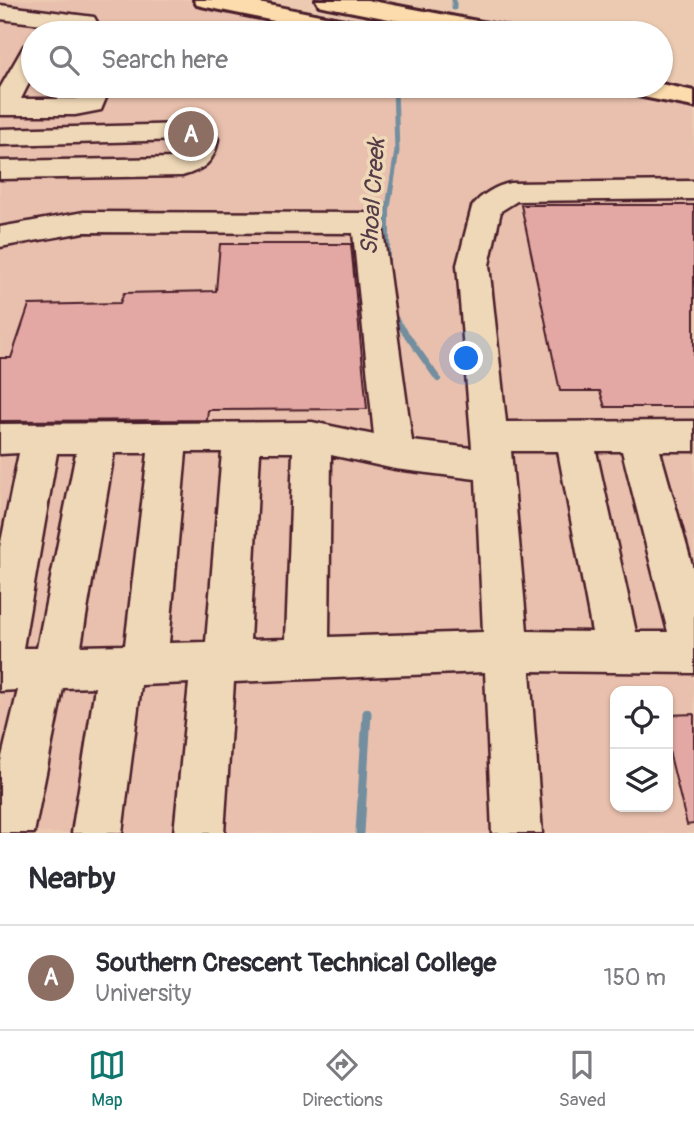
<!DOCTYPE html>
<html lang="en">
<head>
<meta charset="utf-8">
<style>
  body { margin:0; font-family:Pangolin,sans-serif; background:#f7f7f7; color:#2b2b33 }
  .controls { position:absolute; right:21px; bottom:21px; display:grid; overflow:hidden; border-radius:14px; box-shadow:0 2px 5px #0004 }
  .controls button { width:63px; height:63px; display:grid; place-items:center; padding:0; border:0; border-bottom:2px solid #e1e1e2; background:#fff; color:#2b2b33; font:35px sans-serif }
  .you { position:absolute; left:467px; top:359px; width:24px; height:24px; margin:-18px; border:5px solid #fff; border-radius:50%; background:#1a73e8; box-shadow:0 0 0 10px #1a73e833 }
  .badge { display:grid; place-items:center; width:46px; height:46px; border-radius:50%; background:#0f766e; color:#fff; font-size:23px; font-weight:700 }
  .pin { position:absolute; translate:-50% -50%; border:4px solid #fff; box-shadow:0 2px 7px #0006 }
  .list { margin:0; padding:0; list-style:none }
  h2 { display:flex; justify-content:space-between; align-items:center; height:91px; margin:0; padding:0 28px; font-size:30px }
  h2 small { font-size:23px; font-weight:400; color:#7c7c81 }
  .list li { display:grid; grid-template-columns:46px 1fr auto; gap:21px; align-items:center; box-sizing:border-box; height:105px; padding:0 28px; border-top:2px solid #e1e1e2 }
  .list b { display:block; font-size:26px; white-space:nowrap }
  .list p { margin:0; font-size:23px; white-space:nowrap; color:#7c7c81 }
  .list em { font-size:23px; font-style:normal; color:#7c7c81 }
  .icon { flex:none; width:38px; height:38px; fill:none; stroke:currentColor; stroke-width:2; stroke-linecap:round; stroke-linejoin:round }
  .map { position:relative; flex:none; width:694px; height:833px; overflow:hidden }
  .search { position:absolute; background:#fff; box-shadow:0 2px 5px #0004; left:21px; right:21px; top:21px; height:77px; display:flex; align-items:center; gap:18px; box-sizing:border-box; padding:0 24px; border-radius:38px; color:#7c7c81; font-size:26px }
  .sheet { height:196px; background:#fff }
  nav { display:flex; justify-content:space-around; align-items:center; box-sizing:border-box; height:98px; border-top:2px solid #e1e1e2; background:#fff; font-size:19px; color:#7c7c81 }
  nav a { display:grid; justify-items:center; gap:4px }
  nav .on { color:#0f766e }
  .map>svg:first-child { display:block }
  .built { fill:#e9c0ad; fill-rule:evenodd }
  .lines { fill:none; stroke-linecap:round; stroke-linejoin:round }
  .stream-far2 { stroke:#728e9f; stroke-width:5 }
  .stream-far1 { stroke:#728e9f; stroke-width:6 }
  .stream { stroke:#728e9f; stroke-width:9 }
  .building { fill:#e3a8a3; stroke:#4a1f2b; stroke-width:2 }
  .minor-casing { stroke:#4a1f2b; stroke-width:5 }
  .highway-casing { stroke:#4a1f2b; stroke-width:6 }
  .minor { fill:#efd8b7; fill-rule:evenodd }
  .highway { fill:#fcdcac; fill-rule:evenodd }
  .labels { text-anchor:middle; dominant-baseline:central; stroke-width:7; stroke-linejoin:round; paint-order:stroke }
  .water-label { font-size:24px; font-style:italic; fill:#543b48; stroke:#efd8b7 }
</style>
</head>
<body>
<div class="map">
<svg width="694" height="833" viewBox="0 0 694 833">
  <rect width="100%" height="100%" fill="#ebcab1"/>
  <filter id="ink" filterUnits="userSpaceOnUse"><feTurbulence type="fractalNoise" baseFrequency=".0143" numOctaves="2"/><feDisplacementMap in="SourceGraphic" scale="14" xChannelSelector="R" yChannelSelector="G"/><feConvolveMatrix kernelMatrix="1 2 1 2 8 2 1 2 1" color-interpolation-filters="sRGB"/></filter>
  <g filter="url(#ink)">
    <path class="built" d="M0 0H224L383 33H33V86H634L694 97V833H0ZM615 691H668V807H615Z"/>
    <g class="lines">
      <path class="stream-far2" d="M454 0V8
        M387 214 397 151 395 86"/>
      <path class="stream-far1" d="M387 268V212
        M390 311 438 379"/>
      <path class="stream" d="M360 833 367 713"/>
    </g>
    <path class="building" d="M521 205H694V407H605L600 391H560Z
      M220 244H351L367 409 208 410 207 420 0 421V358H11L29 305 120 303 124 293 216 291Z
      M694 714V824L687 825 668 747V715Z"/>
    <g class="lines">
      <g class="minor-casing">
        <path id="minor" d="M0 5 94 17 103 33H79L76 28 0 19Z
          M33 43V75L21 99H75L80 98 85 86H111L101 110 75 115H0V88L24 46Z
          M186 124 214 133 218 139C215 162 203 170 182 176L0 179V161L178 158 187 153 189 143 183 140 0 145V129Z
          M694 181V199L517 201 501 211 489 265 506 422 694 421V451H660L694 572V673L530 671 542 833H492L485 672 234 682 224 833H174L189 683 141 685 122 833H72L95 687 63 688 34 833H0V765L18 690 0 691V547L19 453 0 454V424L312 422 374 435 353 233 84 232 0 247V227L84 212 367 213 378 216 382 223 412 441 472 448 457 265 472 207C480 195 496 186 510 183ZM511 451H558L592 632 527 631ZM596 451H622L668 632H636ZM186 452H222L206 642 169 643ZM260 452H293L286 639 250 640ZM57 453H76L37 648H23ZM114 453H148L125 645 81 646ZM331 455 395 469 476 479 483 632 329 637Z"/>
      </g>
      <g class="highway-casing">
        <path id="highway" d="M194 0H243L365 24 374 26 378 32 333 33 206 7 197 5Z
          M316 0H367L498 25 507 27 511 33H460L328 7 319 5Z
          M661 84 694 91V107L617 92 613 86Z"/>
      </g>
      <use href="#minor" class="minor"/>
      <use href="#highway" class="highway"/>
    </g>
  </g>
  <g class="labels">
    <g class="water-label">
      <text transform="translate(373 197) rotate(-86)">Shoal Creek</text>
    </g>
  </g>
</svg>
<div class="controls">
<button><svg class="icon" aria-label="locate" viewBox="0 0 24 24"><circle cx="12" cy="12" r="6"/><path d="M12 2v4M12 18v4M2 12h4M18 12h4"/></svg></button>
<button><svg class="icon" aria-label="layers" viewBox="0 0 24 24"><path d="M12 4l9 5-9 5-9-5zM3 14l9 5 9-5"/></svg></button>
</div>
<div class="you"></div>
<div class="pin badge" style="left:191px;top:134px;background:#8d6e63">A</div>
<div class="search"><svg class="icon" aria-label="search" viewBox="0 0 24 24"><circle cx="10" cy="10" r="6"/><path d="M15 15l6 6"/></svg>Search here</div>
</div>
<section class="sheet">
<h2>Nearby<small></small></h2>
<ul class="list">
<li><span class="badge" style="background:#8d6e63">A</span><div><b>Southern Crescent Technical College</b><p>University</p></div><em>150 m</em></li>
</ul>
</section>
<nav>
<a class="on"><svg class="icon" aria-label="map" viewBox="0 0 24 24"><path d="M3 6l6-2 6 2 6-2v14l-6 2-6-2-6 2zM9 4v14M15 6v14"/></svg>Map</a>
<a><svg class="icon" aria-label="directions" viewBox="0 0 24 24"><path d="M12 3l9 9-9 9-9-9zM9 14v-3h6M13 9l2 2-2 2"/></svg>Directions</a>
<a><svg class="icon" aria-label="saved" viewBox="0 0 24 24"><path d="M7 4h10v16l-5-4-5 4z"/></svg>Saved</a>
</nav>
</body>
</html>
